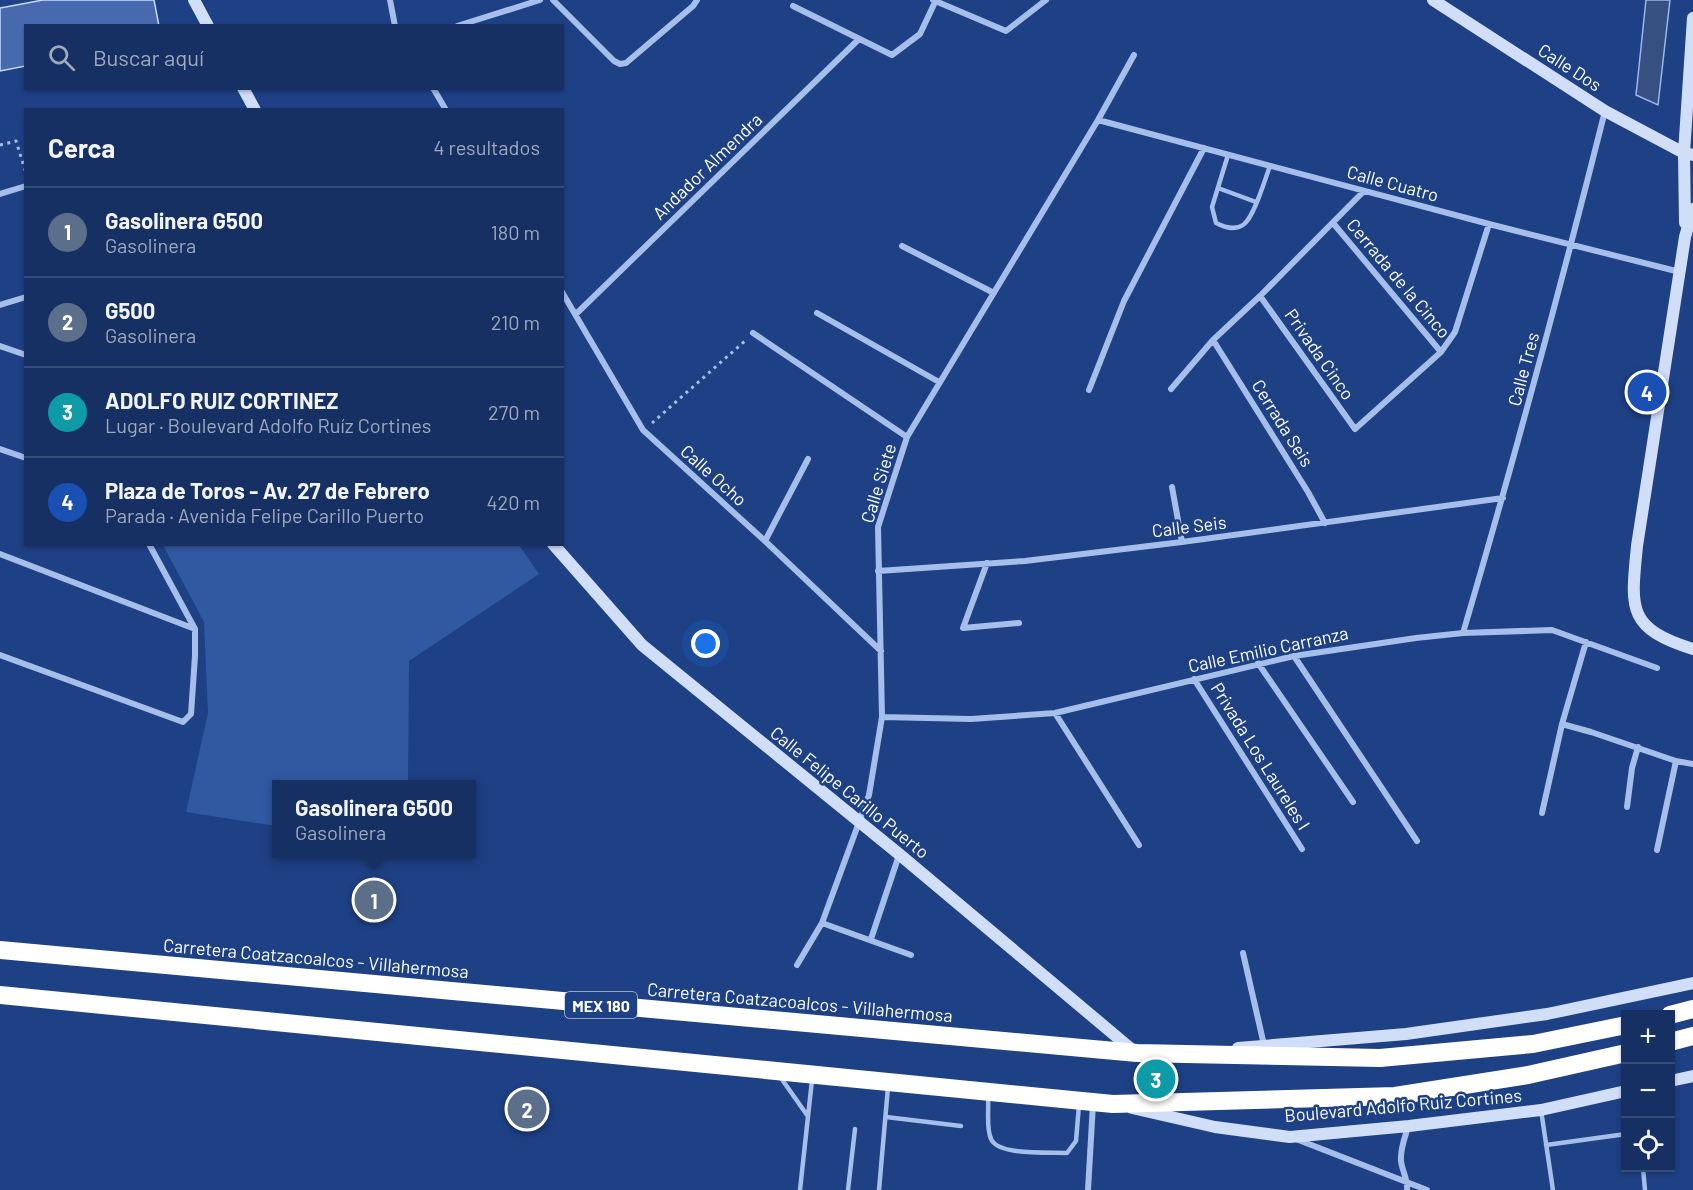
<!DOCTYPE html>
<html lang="es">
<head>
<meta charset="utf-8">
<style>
  body { margin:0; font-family:Barlow,sans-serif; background:#233c6c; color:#f1f3f6 }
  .controls { position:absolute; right:18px; bottom:18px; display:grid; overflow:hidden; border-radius:0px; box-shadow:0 2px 4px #0004 }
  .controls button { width:54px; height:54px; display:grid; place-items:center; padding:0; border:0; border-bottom:2px solid #354b78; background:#163063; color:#f1f3f6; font:30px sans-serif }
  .you { position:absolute; left:706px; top:644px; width:21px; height:21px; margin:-15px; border:4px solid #fff; border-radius:50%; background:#1a73e8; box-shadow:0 0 0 9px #1a73e833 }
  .badge { display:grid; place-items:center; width:39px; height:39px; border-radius:50%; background:#f9dd64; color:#fff; font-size:20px; font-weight:700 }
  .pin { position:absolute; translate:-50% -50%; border:3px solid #fff; box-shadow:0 2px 6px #0006 }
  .popup { position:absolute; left:272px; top:780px; width:204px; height:78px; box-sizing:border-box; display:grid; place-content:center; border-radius:0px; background:#163063; filter:drop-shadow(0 2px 4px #0005); font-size:20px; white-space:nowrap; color:#9ea9be }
  .popup b { font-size:22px; color:#f1f3f6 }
  .popup::after { content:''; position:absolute; left:50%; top:100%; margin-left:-12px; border:12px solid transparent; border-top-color:#163063 }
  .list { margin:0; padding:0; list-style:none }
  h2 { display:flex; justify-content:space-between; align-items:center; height:78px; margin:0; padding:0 24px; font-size:26px }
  h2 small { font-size:20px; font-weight:400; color:#9ea9be }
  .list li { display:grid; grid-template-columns:39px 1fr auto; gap:18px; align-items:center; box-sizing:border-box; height:90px; padding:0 24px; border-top:2px solid #354b78 }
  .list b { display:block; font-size:22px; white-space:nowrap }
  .list p { margin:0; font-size:20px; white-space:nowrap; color:#9ea9be }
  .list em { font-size:20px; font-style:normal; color:#9ea9be }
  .icon { flex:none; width:33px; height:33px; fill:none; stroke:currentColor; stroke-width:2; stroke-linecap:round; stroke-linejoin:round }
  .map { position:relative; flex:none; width:1693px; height:1190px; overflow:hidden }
  .search { position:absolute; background:#163063; box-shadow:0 2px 4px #0004; left:24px; top:24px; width:540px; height:66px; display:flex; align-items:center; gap:15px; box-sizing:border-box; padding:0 21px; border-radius:0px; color:#9ea9be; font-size:22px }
  .panel { position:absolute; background:#163063; box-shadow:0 2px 4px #0004; left:24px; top:108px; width:540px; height:438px; border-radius:0px }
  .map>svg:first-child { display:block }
  .green { fill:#3159a2 }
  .water { fill:#375082; stroke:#99b7ec; stroke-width:1.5 }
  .building { fill:#466aad; stroke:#cadaf7; stroke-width:1.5 }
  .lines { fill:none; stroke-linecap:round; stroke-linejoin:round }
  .path { stroke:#a5beea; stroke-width:3; stroke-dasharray:3 4.5; stroke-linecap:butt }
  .lane { stroke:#a5beea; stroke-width:4.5 }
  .street { stroke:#a5beea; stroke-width:6 }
  .secondary { stroke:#d1def8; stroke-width:12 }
  .highway { stroke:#fff; stroke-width:18 }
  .labels { text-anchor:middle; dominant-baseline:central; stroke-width:5; stroke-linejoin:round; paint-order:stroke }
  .shield { fill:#1e4084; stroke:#bcc6da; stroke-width:1.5 }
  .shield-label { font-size:16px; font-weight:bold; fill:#fff }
  .street-label { font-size:18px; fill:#fff; stroke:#1e4084 }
</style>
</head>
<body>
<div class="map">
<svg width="1693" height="1190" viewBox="0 0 1693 1190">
  <rect width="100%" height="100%" fill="#1e4084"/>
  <path class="green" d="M163 545H519L539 574 409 661 408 784H276V826L186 812 208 713 204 622Z"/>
  <path class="water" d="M1646 0H1670L1658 105 1636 95Z"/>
  <path class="building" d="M43 0H154L159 26H26V66L0 71V8Z"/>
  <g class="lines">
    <path class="path" d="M0 145 16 141 26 173
      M652 423 746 340"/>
    <path class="lane" d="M1228 155 1212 207 1216 223C1224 227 1234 231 1243 225 1254 218 1265 179 1270 166
      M1218 188 1256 202
      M781 1078 807 1115
      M988 1097C989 1110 986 1128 991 1139 998 1156 1050 1152 1067 1153L1076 1141 1079 1105
      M1541 1110 1553 1190
      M886 1117 961 1126
      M1546 1145 1626 1134
      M1643 1168 1645 1190
      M800 1190 812 1080
      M848 1190 855 1129
      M879 1190 888 1087"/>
    <path class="street" d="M390 0 395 26
      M553 0 614 61 620 64 626 63 693 6 697 0
      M933 0 1006 31 1046 0
      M793 6 892 55 920 34 936 0
      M457 26 540 0
      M433 88 446 110
      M1098 120 1489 224 1680 272
      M0 194 26 186
      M1333 223 1441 352
      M902 246 994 293
      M562 292 643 430 765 541 881 651
      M1260 296 1355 429 1441 352 1455 332 1489 224
      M0 305 26 297
      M817 313 939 382
      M576 314 859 39
      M753 333 907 437
      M1213 340 1308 492 1325 523
      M0 346 26 355
      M1171 389 1213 340 1260 296 1364 191
      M1089 390 1124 301 1204 148
      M0 449 26 458
      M1172 487 1182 542
      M765 541 808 459
      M0 554 195 629
      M987 563 963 628 1019 623
      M878 571 1025 561 1182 542 1503 498
      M1463 633C1514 460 1561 286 1605 111
      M0 655 183 722 191 714 195 656V629L149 544
      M1294 656 1417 841
      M1258 663 1353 802
      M1194 679 1302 849
      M1055 713 1139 845
      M882 717 971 719 1055 713 1294 656 1416 638 1463 633 1552 630 1657 668
      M1562 724 1591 732 1676 761 1693 764
      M1627 807 1632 768 1638 747
      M1542 813 1562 724 1586 642
      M1657 850 1676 761
      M822 923 911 955
      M871 939 899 855
      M1243 953 1264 1045
      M797 965 822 923 869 795 882 717 878 527 907 437 1098 120 1134 55
      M1296 1139 1427 1190
      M1088 1190 1093 1104
      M1407 1190C1408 1179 1402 1171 1401 1161 1400 1149 1405 1137 1408 1127"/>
    <path class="secondary" d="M194 0 208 26
      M1433 0 1605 111 1684 153 1693 155
      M243 88 255 110
      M1693 209 1685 237 1637 546C1631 608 1626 628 1693 649
      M1685 223 1684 153 1693 18
      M553 544 642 645 899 854 1136 1053
      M1238 1048 1406 1034 1547 1014 1693 983
      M1670 1081 1693 1076
      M1132 1108 1215 1127 1290 1137 1409 1126 1541 1110 1626 1091"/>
    <path class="highway" d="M0 950 1137 1053 1380 1058 1533 1044 1626 1025
      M0 995 1113 1104 1395 1096 1528 1075 1626 1053
      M1670 1015 1693 1009
      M1670 1042 1693 1036"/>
  </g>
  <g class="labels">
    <rect class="shield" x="565" y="992" width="72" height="26" rx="4.5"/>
    <g class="shield-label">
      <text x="601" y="1005">MEX 180</text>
    </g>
    <g class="street-label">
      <text transform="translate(1570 67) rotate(33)">Calle Dos</text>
      <text transform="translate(707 166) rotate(-44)">Andador Almendra</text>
      <text transform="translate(1393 183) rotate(15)">Calle Cuatro</text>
      <text transform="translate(1399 278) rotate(50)">Cerrada de la Cinco</text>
      <text transform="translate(1320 354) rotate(55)">Privada Cinco</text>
      <text transform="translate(1523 369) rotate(-75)">Calle Tres</text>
      <text transform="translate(1283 423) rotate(58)">Cerrada Seis</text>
      <text transform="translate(714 475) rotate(42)">Calle Ocho</text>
      <text transform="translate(878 483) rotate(-73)">Calle Siete</text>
      <text transform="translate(1189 526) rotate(-7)">Calle Seis</text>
      <text transform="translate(1268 649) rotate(-12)">Calle Emilio Carranza</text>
      <text transform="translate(1261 756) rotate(58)">Privada Los Laureles I</text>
      <text transform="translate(850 792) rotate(39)">Calle Felipe Carillo Puerto</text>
      <text transform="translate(316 958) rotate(5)">Carretera Coatzacoalcos - Villahermosa</text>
      <text transform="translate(800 1002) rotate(5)">Carretera Coatzacoalcos - Villahermosa</text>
      <text transform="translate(1403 1105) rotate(-5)">Boulevard Adolfo Ruiz Cortines</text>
    </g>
  </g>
</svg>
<div class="controls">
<button>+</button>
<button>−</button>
<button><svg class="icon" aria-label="locate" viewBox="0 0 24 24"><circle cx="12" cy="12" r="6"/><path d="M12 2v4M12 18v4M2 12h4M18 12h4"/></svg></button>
</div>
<div class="you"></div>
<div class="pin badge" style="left:374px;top:900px;background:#5c6f8a">1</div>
<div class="popup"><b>Gasolinera G500</b>Gasolinera</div>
<div class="pin badge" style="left:527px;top:1109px;background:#5c6f8a">2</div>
<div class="pin badge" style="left:1156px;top:1079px;background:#0f9aa8">3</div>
<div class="pin badge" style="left:1647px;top:392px;background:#1a4fb4">4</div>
<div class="search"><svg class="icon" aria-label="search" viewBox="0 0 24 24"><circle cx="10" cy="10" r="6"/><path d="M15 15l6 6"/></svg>Buscar aquí</div>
<section class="panel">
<h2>Cerca<small>4 resultados</small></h2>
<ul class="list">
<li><span class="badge" style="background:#5c6f8a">1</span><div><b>Gasolinera G500</b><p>Gasolinera</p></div><em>180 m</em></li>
<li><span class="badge" style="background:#5c6f8a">2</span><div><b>G500</b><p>Gasolinera</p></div><em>210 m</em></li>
<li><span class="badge" style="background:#0f9aa8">3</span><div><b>ADOLFO RUIZ CORTINEZ</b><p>Lugar · Boulevard Adolfo Ruíz Cortines</p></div><em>270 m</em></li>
<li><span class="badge" style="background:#1a4fb4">4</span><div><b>Plaza de Toros - Av. 27 de Febrero</b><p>Parada · Avenida Felipe Carillo Puerto</p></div><em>420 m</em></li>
</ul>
</section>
</div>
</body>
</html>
